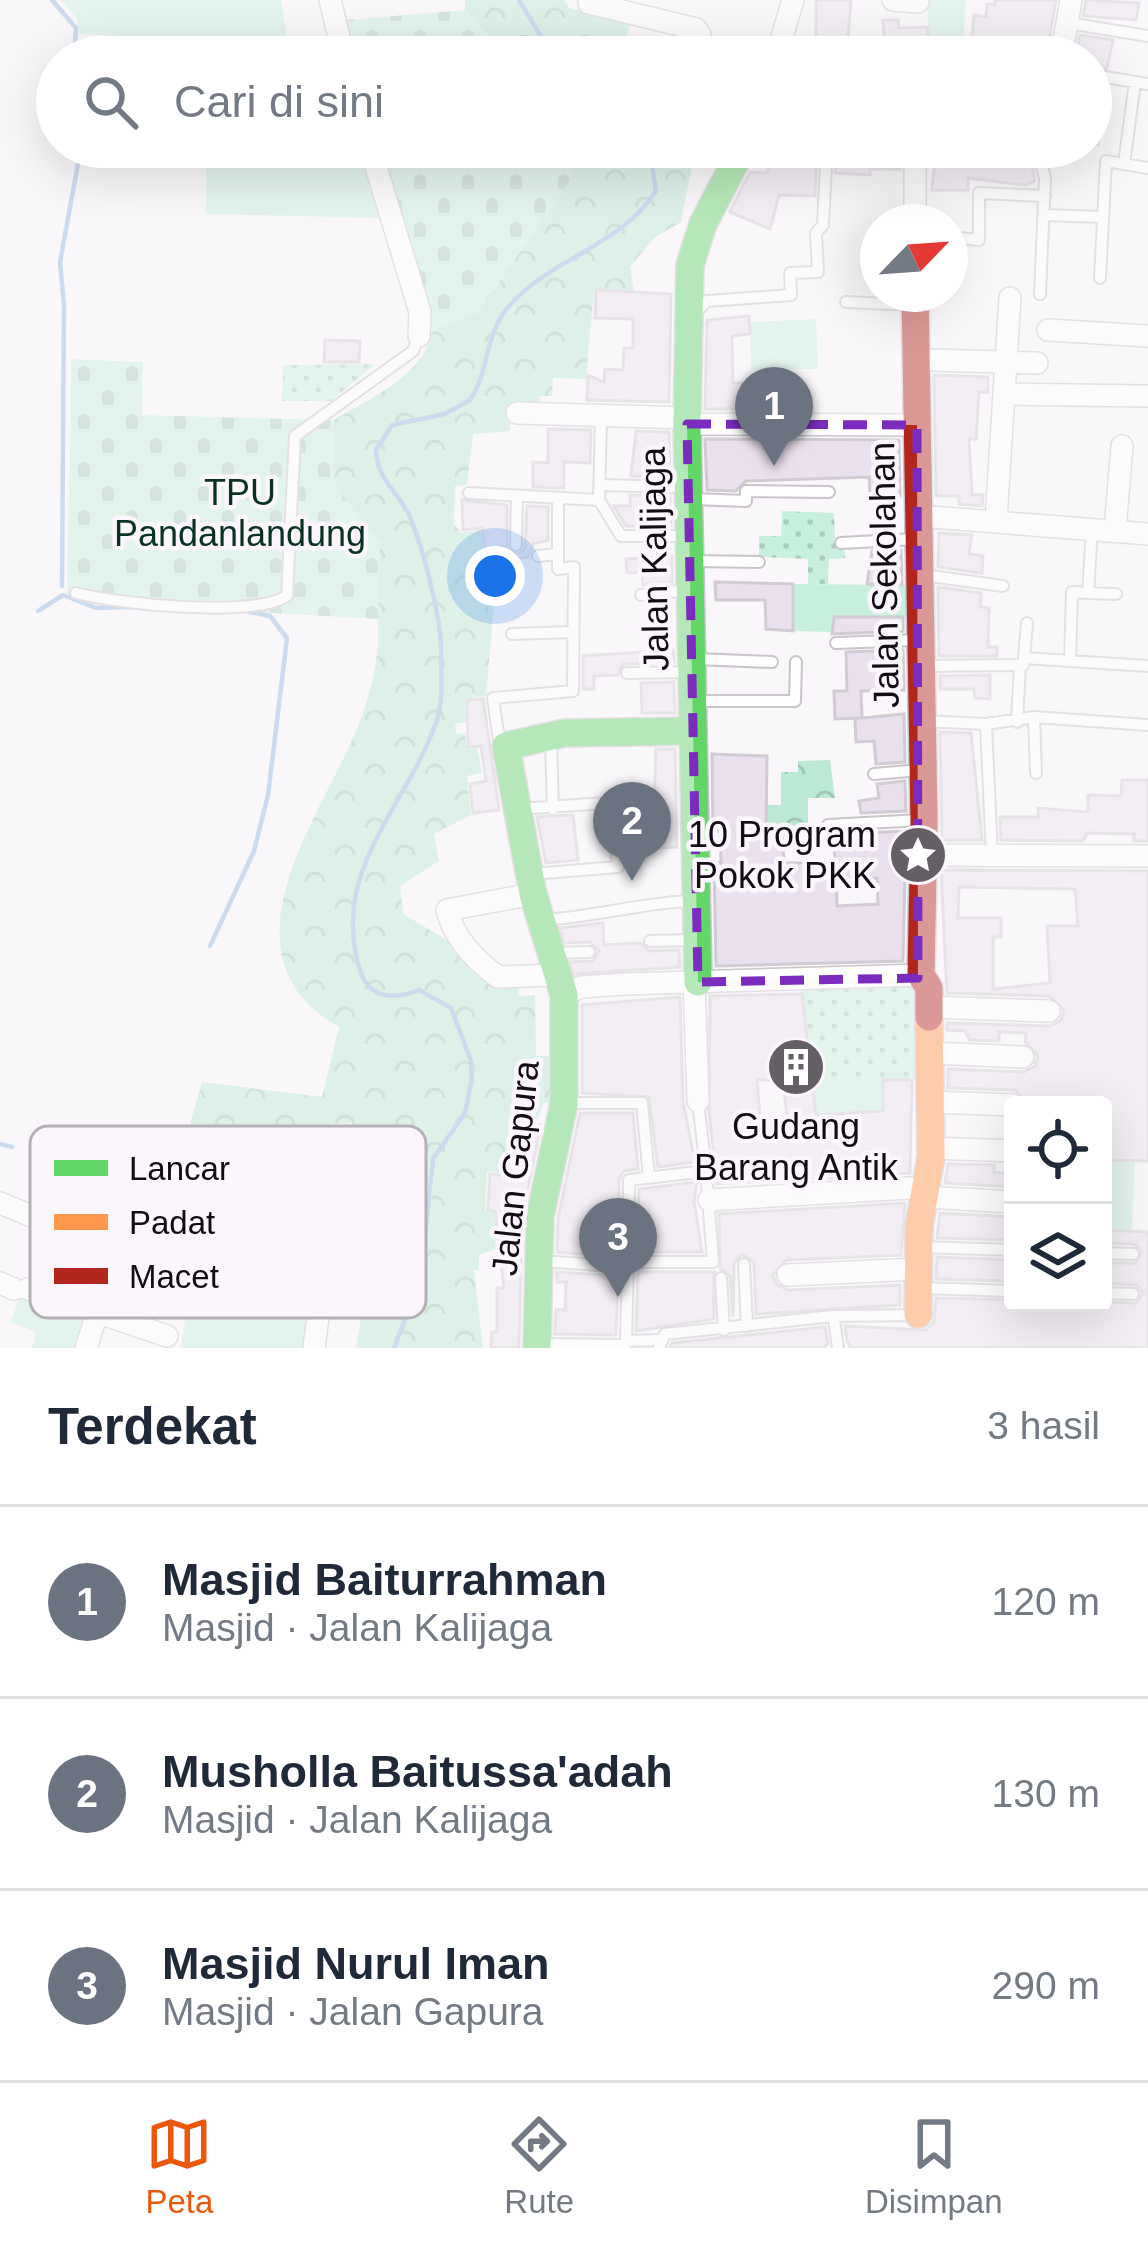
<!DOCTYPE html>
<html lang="id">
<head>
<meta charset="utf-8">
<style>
  body { margin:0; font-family:Arial,sans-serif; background:#f6f6f7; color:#1f2937 }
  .controls { position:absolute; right:36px; bottom:36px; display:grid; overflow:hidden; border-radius:12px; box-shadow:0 12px 48px #0002 }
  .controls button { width:108px; height:108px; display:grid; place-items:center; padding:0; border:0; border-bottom:3px solid #e0e1e3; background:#fff; color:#1f2937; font:60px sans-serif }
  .compass { position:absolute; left:860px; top:204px; width:108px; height:108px; border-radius:50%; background:#fff; box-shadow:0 12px 48px #0002; rotate:65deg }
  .you { position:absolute; left:495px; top:576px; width:42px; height:42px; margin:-30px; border:9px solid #fff; border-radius:50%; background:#1a73e8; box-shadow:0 0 0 18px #1a73e833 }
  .badge { display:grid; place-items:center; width:78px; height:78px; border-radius:50%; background:#ea580c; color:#fff; font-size:39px; font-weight:700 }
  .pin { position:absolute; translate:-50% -99px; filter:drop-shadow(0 3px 6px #0008) }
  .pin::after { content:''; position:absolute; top:63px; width:42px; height:36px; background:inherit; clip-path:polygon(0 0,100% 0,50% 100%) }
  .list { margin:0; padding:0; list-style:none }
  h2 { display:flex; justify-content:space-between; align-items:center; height:156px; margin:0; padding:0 48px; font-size:51px }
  h2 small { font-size:39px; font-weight:400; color:#747a83 }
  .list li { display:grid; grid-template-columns:78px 1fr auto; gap:36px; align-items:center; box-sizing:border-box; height:192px; padding:0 48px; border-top:3px solid #e0e1e3 }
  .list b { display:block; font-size:45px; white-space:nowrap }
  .list p { margin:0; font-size:39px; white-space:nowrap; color:#747a83 }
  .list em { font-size:39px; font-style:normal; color:#747a83 }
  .icon { flex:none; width:66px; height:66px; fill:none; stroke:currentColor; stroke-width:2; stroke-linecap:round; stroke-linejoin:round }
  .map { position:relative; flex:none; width:1148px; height:1348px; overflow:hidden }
  .search { position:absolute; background:#fff; box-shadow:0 12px 48px #0002; left:36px; right:36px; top:36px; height:132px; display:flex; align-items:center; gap:30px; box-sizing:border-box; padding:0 42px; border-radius:66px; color:#747a83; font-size:45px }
  .sheet { height:732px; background:#fff }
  nav { display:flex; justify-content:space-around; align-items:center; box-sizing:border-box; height:168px; border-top:3px solid #e0e1e3; background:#fff; font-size:33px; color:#747a83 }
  nav a { display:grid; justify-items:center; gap:6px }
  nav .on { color:#ea580c }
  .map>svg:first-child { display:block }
  .grass { fill:#c8f0de }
  .forest { fill:url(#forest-crowns) }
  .cemetery { fill:url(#cemetery-stones) }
  .park { fill:url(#park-dots) }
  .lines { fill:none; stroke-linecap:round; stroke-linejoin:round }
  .stream { stroke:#94b9e0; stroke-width:4.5 }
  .building { fill:#ebe1ee; stroke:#d1ccd3; stroke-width:3; fill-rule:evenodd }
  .lane-casing { stroke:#cac5cb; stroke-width:14 }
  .street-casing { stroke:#cac5cb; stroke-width:24 }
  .fast-casing { stroke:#cac5cb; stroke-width:30 }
  .slow-casing { stroke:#cac5cb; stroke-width:30 }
  .jam-casing { stroke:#cac5cb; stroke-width:30 }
  .lane { stroke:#fefefe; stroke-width:10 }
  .street { stroke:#fefefe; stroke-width:21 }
  .fast { stroke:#63d668; stroke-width:27 }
  .slow { stroke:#ff974d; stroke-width:27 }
  .jam { stroke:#b3261e; stroke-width:27 }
  .marked { fill:none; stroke:#7b2cbf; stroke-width:9; stroke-dasharray:24 15; stroke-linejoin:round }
  .labels { text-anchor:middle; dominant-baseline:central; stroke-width:9; stroke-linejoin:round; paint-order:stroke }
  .park-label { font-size:36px; fill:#0a3223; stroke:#faf6fb }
  .street-label { font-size:36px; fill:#130c15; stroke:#faf6fb }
  .poi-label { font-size:36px; fill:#130c15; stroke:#faf6fb; text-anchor:end }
  .key { fill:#faf6fb; stroke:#b5b0b6; stroke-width:3 }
  .key-label { font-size:33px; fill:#130c15 }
</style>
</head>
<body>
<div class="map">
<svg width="1148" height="1348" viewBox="0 0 1148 1348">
  <defs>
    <pattern id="forest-crowns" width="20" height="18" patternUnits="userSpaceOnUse" patternTransform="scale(3)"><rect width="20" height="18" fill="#bbe9d5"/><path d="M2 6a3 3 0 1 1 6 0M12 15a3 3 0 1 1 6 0" fill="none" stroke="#a0c7b6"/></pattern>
    <pattern id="cemetery-stones" width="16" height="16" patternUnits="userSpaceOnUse" patternTransform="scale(3)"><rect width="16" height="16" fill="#c8f0de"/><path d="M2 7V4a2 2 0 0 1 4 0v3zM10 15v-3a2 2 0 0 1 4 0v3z" fill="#abcdbe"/></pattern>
    <pattern id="park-dots" width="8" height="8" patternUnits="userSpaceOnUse" patternTransform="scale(3)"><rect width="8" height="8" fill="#c8f0de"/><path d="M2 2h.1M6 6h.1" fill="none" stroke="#abcdbe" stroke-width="1.8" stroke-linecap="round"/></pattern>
  </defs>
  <rect width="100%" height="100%" fill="#f9f7fa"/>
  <path class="grass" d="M61 0H281L288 43 332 44 336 57H205L204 40 79 34 77 19Z
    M928 0H966L963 46 928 45Z
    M206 147H361L381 218 206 214Z
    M816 319 818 369H751L750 322Z
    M793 584 905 585V591H912L913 617H834L833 632 793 631Z
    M812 1080H883V1111L816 1115Z
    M189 1128 228 1142 329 1152V1176L307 1170 287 1297 310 1301 304 1348H180L197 1260 183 1255 192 1225 142 1201 160 1137 184 1143Z
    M1103 1159 1135 1160 1132 1232 1103 1230Z
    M22 1293 90 1316 79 1348H32L36 1332 10 1322Z"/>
  <path class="forest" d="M465 0H564L569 8 631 21 621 57H506L465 10Z
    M570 147H696L681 222 654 238 630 267 634 291 594 290 586 379 553 378 552 396H540L538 405 510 404V431L473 434 467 485 455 486 454 524 461 533 480 530 494 604 486 696 465 699 466 722 455 724 456 734 465 733 467 748 477 747 482 773 467 776 471 815 434 834 439 861 400 886 403 914 517 981 519 996 535 995 536 1056H557L556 1103H544L531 1134 511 1130 502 1173 487 1172 485 1211 494 1212 496 1249 479 1255V1270H474L483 1348H356L365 1291 336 1285 345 1238 372 1173 352 1142V1123L332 1124 329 1152 228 1142 189 1128 202 1082 322 1097 339 1027C221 960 308 834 349 747 367 709 380 665 378 623 376 576 344 529 335 484 330 464 334 440 334 420 369 399 425 375 432 331L477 313 571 179Z
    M830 760 835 798H808V833H760L766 805H781V772H798V761Z"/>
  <path class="cemetery" d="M465 10 506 57H353L346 20Z
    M378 147H570L571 179 477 314 432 331Z
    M71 359 143 362 142 415 334 420 335 486 380 542 378 619 98 603 67 594Z"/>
  <path class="park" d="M376 364 331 401H282L283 365Z
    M782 511 834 513 835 541 844 543 845 558 829 559 828 584H808V559L759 557V536H781Z
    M923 985 926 1080H812L802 988Z"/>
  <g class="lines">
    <path class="stream" d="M52 0 76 28 74 57
      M519 0 553 57
      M62 586 64 305 60 262 81 147
      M38 611 63 595 96 608 132 607
      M210 946 254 851 268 795 287 638 270 616 246 611
      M0 1144 12 1147
      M394 1348 420 1281 433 1159 465 1113 472 1079 471 1061 451 1008 419 990C393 1000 369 999 360 970 329 872 405 809 436 723 444 702 441 672 441 649 441 617 422 544 409 515 398 492 376 478 376 450L392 425 445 414 470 400C490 371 484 334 509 306 552 257 620 247 656 191L649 147"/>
  </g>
  <path class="building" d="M816 0H851L848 38H884L883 20H898L899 28 928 27 927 57H798V38H816Z
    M995 0H1056L1046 57H1003L1005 41 972 37 974 15 986 17 987 4 995 5Z
    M1086 0 1139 3 1136 20 1083 16Z
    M1080 35 1113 40 1107 68 1095 77 1106 99 1098 145 1091 144V57H1076Z
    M780 147H817L815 196 779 195 770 229 730 212 750 172 766 173Z
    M837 147 894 149 900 151V169H870V175L835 173Z
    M936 151 1031 161 1035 181 1025 185 968 178V190H932Z
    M596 290 671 294 669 402 587 400 588 375 604 382 605 369 623 370 624 348H633V319L595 318Z
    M749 316 750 334 732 336 733 383H764L765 409H705L707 320Z
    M325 340 360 341 359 362H324Z
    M934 375 988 377V392H979L976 439H969L972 495H983L982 506 959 504V496H936Z
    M548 429 591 430 590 463 564 462V488L533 487V462L548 463Z
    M636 431 669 432 670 477 631 476Z
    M705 439 899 440 900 496H870L869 477 746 481 736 491 707 490Z
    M630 495 670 496 671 526H626L614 506H630Z
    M462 500 507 505V547L485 550 482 528 463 530Z
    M527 506 548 507V540L533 544 528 557 509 560 507 549 517 555 525 549Z
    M939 533 972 535 969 554 983 556 982 573 938 567Z
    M901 550 902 585 867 584 872 551Z
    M672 556V582L643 585 642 572 627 573 626 559Z
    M715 582 793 584V631L766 629 765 600H716Z
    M938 587 981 593 980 607 989 608 988 647H997V656H939Z
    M834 617H903V631L832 634Z
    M673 650 674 662 623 664 618 675 594 676V689H583V656Z
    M903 650 904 690 861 691 862 718 904 714 905 762 876 764 874 741 856 742 855 718H860L835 719 834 691H847L846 652Z
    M990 675V699L975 698 974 689H940V676Z
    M674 682 675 713H642L641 683Z
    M483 699 499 810 473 813 470 784 486 781 481 746 468 747 467 700Z
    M940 732 971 733 982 840H942Z
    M656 749H675L677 847 653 848Z
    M712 754 767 756 766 833H782L784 863H835L834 834 906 831 903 961 716 966 714 862 721 863 720 831H713ZM877 878 878 904 837 906 836 879Z
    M1122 780H1148V841H1134V834L1087 833 1083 841 1001 840 1000 817H1038V808L1088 812V795L1121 796Z
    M905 781 906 811 861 813 859 801 879 798 877 784Z
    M573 815 578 860 546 863 537 817Z
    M941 870 1148 871V1161L1103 1160V1105L1028 1104 1015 1090 948 1088V1069L1024 1072 1035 1066 1038 1056 1025 1042 1026 1033 999 1032V1041L970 1040 965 1031 947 1030V1023L1050 1026 1061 1020 1064 1010 1049 996 947 993ZM959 887 1075 889 1078 926H1047L1050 983 993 989V937H1001V918H958Z
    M603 923 604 945 641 943 649 951 679 950 680 967 574 974 569 962 593 961 599 951 590 942 564 943 560 928Z
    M802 994 816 1115 883 1111V1080H912L910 1173 717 1184 709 1111 710 996ZM757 1080H783L787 1117 760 1118Z
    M680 997 683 1102 695 1162 658 1167 649 1097 582 1093V1005Z
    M580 1113H633L638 1169 624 1171 619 1179 618 1257 557 1252 558 1219Z
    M535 1124 541 1125 522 1217 519 1348H491L492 1332H497V1288H504L495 1211 488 1210 490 1174 514 1176 519 1133 533 1137Z
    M948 1164 994 1165V1172L1013 1174V1187L945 1183Z
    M697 1182 694 1202 702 1252H638L639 1189Z
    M905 1203 901 1255 786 1260 773 1275 776 1284 788 1290 900 1285V1305L756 1314 754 1262 742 1254 734 1263 733 1317 730 1276 720 1268 719 1214Z
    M940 1213 1013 1217V1240L937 1238Z
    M1103 1230 1148 1232V1348H851L847 1341 845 1326 926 1330 934 1322 936 1298 1136 1303 1143 1293 1137 1285 1103 1283V1263H1136L1142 1251 1134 1244 1103 1243Z
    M937 1257 1013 1260V1281L936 1279Z
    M557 1272 618 1276 616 1335 555 1334 556 1310H565L566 1282H557Z
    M638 1272H714V1319L636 1331Z
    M825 1327 828 1344 822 1348H670L672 1343Z"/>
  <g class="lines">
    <g class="lane-casing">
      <path id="lane" d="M1068 23 1148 36
        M1105 77 1148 84
        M1037 147 1045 178 1040 294
        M1124 164 1135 82
        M1044 215 1102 217
        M950 237 979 240V193L1045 196
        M1100 278 1106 161 1148 168
        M846 302 912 305
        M696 312 707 301 791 295 790 273 818 272 816 233 823 225 827 147
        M601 417 599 500 621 536H686
        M599 485 685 487
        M469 493 599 500
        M692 499 746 501V491L829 492
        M1092 528 1088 593 1116 594
        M841 543 916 539
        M516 545 517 496
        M538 556 557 554
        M693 561 759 562
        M923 575 1003 586
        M76 593C118 604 252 618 287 596L295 436 413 351 419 336
        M641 595 687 590
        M512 634 573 632
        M836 643 916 640
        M1024 658 1027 623
        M695 659 772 662
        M1070 661 1072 592 1088 593
        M924 666 1023 665 1024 658 1148 666
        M627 673 689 672
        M696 701H795L796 662
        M1034 717 1036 773
        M923 721 986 724 992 856
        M1017 722 1020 665
        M986 724 1034 717 1148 725
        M551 739 553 809
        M506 742 499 740 493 698 573 691 574 567 558 569V500
        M874 774 920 770
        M518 809 635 801
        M828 825 921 820
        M532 874 618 867 613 801
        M540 920C593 918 642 902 693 901
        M650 941 694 940
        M551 953 589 952
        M698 1101 706 1171
        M564 1103H642L649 1177
        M706 1171 713 1262H628L629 1180Z
        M920 1247 1013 1250
        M1103 1253 1133 1254
        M541 1261 628 1267
        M628 1262 626 1341 659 1340
        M744 1264 747 1326
        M721 1278 724 1330
        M920 1288 1013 1291
        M1103 1293 1133 1294
        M834 1320 838 1348
        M540 1344 626 1345
        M659 1348 665 1334 833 1316 915 1315"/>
    </g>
    <g class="street-casing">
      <path id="street" d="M330 0 344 57
        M893 0 918 2
        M589 3 696 29 700 35 691 57
        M776 57 793 0
        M1061 57 1071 0
        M370 147 420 312 419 336
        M915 147V222
        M1004 147H1028
        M1048 330 1148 336
        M934 360 1037 363
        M1007 394 1148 396
        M517 413 687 418
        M687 424 917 425
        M919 516 1148 534
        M996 520 1010 298
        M1115 530 1122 446
        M924 855 1148 856
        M533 894 447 910C454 939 475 960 498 977L554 975
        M694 981 698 1101
        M564 995 581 987 625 984 921 975
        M929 1007 1049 1011
        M931 1053 1023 1057
        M931 1102 1013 1105
        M931 1148 1013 1151
        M925 1197 1013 1202
        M709 1200 926 1187
        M0 1203 41 1220
        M56 1224 172 1263
        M788 1275 918 1269
        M0 1283 14 1289
        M28 1289 167 1336
        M86 1348 139 1185
        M314 1348 329 1232"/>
    </g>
    <g class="fast-casing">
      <path id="fast" d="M698 982 687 424 690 265 703 224 743 147
        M537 1348 540 1217 564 1103V995L533 894 506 746 565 733 693 731"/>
    </g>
    <g class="slow-casing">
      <path id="slow" d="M918 1314 919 1226 931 1157 929 1017"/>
    </g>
    <g class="jam-casing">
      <path id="jam" d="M915 294 924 820 921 975 929 988V1017"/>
    </g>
    <use href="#lane" class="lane"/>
    <use href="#street" class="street"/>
    <use href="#fast" class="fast"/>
    <use href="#slow" class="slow"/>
    <use href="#jam" class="jam"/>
  </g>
  <path d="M0 0H1148V1348H0ZM687 424 917 425 918 978 698 982Z" fill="#f9f7fa" fill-opacity=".55" fill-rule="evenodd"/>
  <path class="marked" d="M687 424 917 425 918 978 698 982Z"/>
  <defs>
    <g id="sight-disc" transform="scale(3)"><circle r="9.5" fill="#645e65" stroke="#faf6fb"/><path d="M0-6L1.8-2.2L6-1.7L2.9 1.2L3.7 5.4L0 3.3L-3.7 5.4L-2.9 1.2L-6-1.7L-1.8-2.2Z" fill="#fff"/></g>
    <g id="building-disc" transform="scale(3)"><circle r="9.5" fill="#645e65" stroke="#faf6fb"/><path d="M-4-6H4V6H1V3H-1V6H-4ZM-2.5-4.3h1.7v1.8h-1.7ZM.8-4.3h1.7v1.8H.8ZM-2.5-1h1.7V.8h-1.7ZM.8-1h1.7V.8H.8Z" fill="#fff"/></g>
  </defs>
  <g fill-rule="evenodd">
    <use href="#sight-disc" x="918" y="855"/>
    <use href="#building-disc" x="796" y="1067"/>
  </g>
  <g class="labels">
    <g class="park-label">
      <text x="240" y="492">TPU<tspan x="240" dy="41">Pandanlandung</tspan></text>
    </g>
    <g class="street-label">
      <text transform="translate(654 559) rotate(-91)">Jalan Kalijaga</text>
      <text transform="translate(884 575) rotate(-91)">Jalan Sekolahan</text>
      <text transform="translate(515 1168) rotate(-84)">Jalan Gapura</text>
    </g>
    <g class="poi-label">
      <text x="876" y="834">10 Program<tspan x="876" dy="41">Pokok PKK</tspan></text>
      <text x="796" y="1126" text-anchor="middle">Gudang<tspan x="796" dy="41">Barang Antik</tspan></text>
    </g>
  </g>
  <rect x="30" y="1126" width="396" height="192" rx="18" class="key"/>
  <rect x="54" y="1160" width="54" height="16" fill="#63d668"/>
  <rect x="54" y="1214" width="54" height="16" fill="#ff974d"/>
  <rect x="54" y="1268" width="54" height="16" fill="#b3261e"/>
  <g class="key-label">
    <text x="129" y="1180">Lancar</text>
    <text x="129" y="1234">Padat</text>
    <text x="129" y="1288">Macet</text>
  </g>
</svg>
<div class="controls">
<button><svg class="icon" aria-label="locate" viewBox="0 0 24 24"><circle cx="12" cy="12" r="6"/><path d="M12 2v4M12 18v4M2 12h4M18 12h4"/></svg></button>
<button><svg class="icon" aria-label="layers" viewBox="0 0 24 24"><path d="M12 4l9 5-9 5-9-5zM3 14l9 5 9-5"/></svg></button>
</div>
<svg class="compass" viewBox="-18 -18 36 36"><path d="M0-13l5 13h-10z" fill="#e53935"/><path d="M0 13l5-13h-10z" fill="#747a83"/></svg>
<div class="you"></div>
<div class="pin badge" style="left:774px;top:466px;background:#6b7280">1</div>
<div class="pin badge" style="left:632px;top:881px;background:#6b7280">2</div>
<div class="pin badge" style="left:618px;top:1297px;background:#6b7280">3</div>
<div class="search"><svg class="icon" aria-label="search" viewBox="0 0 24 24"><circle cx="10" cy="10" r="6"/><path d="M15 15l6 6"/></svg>Cari di sini</div>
</div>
<section class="sheet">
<h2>Terdekat<small>3 hasil</small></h2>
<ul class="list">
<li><span class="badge" style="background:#6b7280">1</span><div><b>Masjid Baiturrahman</b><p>Masjid · Jalan Kalijaga</p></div><em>120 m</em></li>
<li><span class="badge" style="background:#6b7280">2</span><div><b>Musholla Baitussa'adah</b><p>Masjid · Jalan Kalijaga</p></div><em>130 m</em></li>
<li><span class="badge" style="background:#6b7280">3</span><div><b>Masjid Nurul Iman</b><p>Masjid · Jalan Gapura</p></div><em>290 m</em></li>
</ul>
</section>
<nav>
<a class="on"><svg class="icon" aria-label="map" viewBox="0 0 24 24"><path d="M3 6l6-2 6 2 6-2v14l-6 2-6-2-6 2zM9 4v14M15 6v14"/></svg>Peta</a>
<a><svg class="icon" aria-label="directions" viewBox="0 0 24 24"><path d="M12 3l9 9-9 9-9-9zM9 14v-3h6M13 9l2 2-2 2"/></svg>Rute</a>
<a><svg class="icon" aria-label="saved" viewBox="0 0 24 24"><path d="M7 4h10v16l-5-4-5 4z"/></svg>Disimpan</a>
</nav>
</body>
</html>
